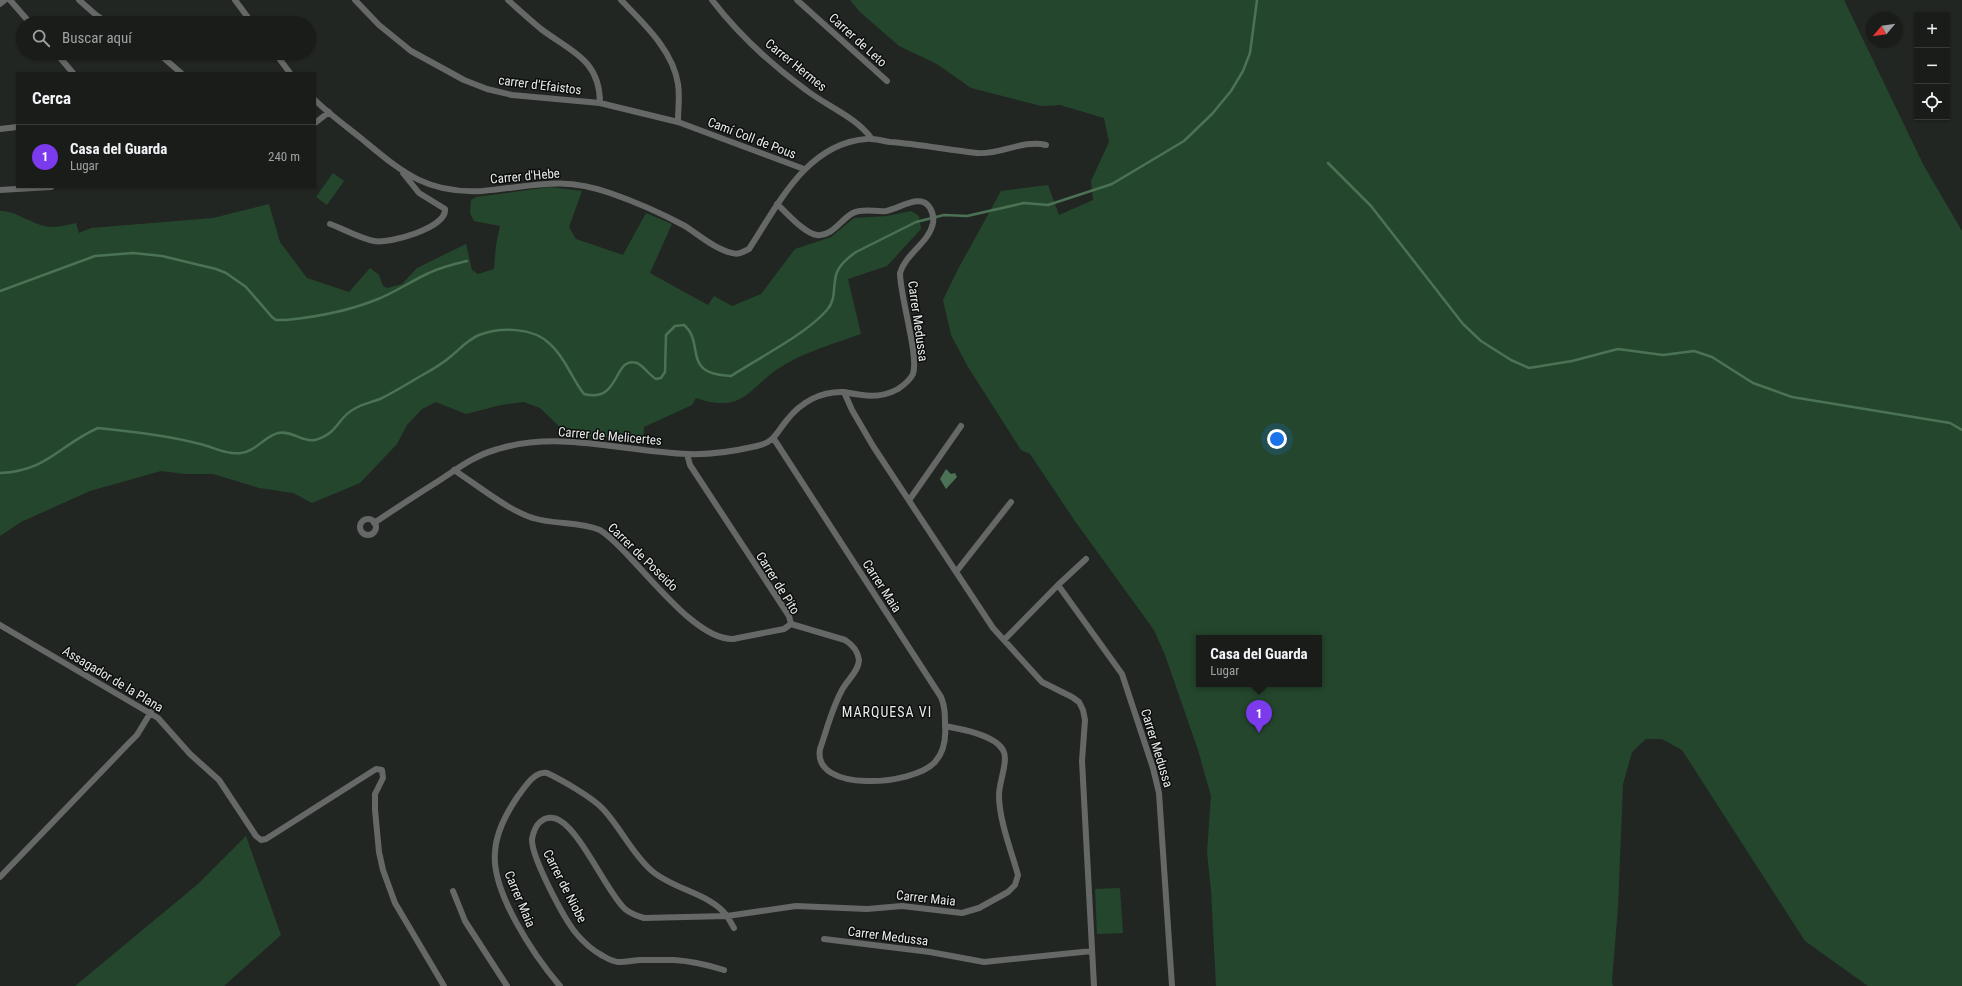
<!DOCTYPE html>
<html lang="es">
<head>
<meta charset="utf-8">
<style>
  body { margin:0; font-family:"Roboto Condensed",sans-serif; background:#232523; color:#f1f3f6 }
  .controls { position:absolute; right:12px; top:12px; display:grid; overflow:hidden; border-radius:0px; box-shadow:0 1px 3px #0004 }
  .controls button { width:36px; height:36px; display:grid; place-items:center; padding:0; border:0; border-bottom:1px solid #383a39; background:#1a1c1a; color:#f1f3f6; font:20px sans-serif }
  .compass { position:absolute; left:1866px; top:12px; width:36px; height:36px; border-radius:50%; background:#1a1c1a; box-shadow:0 1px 3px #0004; rotate:241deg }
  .you { position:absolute; left:1277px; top:439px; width:14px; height:14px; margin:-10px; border:3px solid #fff; border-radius:50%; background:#1a73e8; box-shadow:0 0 0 6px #1a73e833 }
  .badge { display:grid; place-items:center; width:26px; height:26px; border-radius:50%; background:#7c3aed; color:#fff; font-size:13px; font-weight:700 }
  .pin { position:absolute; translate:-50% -33px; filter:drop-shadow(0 1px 2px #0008) }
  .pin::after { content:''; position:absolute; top:21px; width:14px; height:12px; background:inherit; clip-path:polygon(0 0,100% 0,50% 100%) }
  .popup { position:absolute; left:1196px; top:635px; width:126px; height:52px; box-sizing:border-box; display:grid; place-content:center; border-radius:0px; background:#1a1c1a; filter:drop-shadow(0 1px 3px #0005); font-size:13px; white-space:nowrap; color:#9fa1a2 }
  .popup b { font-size:15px; color:#f1f3f6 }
  .popup::after { content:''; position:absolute; left:50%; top:100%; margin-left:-8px; border:8px solid transparent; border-top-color:#1a1c1a }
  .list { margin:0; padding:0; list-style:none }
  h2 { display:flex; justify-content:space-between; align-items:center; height:52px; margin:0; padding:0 16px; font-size:17px }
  h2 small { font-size:13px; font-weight:400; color:#9fa1a2 }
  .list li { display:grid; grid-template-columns:26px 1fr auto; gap:12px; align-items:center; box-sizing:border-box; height:64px; padding:0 16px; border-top:1px solid #383a39 }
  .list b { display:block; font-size:15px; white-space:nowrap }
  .list p { margin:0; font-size:13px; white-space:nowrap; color:#9fa1a2 }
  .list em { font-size:13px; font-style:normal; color:#9fa1a2 }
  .icon { flex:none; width:22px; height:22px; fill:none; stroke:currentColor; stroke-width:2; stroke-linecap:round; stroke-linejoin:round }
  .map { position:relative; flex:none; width:1962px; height:986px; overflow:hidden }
  .search { position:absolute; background:#1a1c1a; box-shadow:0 1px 3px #0004; left:16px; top:16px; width:300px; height:44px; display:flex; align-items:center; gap:10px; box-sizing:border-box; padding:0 14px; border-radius:22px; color:#9fa1a2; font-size:15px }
  .panel { position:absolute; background:#1a1c1a; box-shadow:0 1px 3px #0004; left:16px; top:72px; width:300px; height:116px; border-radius:0px }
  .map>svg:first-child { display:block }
  .green { fill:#24462d; fill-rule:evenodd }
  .water { fill:#4c7255 }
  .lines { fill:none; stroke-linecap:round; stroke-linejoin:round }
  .stream { stroke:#4c7255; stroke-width:2.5 }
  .street { stroke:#666867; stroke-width:6 }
  .labels { text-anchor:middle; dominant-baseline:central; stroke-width:3; stroke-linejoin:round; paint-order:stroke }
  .street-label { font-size:13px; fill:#e7eae8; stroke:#0c0e0d }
  .neighbourhood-label { font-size:14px; letter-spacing:1px; fill:#e7eae8; stroke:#0c0e0d }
</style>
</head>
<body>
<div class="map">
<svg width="1962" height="986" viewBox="0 0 1962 986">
  <rect width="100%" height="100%" fill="#222622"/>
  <path class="green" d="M850 0H1844L1924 166 1962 231V986H1868L1805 941 1682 750 1662 739H1646L1632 752 1623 784 1618 907 1612 981 1613 986H1216L1211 890 1207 852 1211 796 1198 750 1165 655 1154 630 1077 524 1030 454 1021 450 968 367 951 335 943 300 957 271 1001 191 1048 185 1059 215 1093 200 1091 181 1109 142 1104 118 1060 105 1041 106 971 88 937 64 899 46 860 12ZM1199 638H1319V684H1199Z
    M333 173 344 181 327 205 316 197Z
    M550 187 582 191 569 227 576 239 623 255 646 213 672 224 650 273 708 305 714 296 732 306 761 294 795 249 831 237 854 218 887 216 911 211 919 216 921 229 887 266 848 279 861 334C836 343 807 351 784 365 748 386 746 415 696 398L692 405 644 427 643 441 567 434 540 408 524 402 501 405 466 414 436 402 422 409 407 425 397 444 360 483 312 503 293 493 259 488 213 474H185L161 471 90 491 21 522 0 536V211C15 210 34 226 51 227 59 227 68 225 76 223L79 233 91 228 213 218 269 204 280 242 307 278 349 292 370 268 379 275 383 286 387 288 402 284 417 268 466 244 472 270 478 274 494 269 496 245 500 226 474 221 470 213 471 200 476 197Z
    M246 836 281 935 224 986H75L198 884Z
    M1120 888 1123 933 1097 934 1095 889Z"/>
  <path class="water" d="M946 469 951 474 955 473 957 477 946 489 940 479Z"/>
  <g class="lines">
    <path class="stream" d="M1328 163 1371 206 1463 324 1481 341 1511 360 1529 368 1572 361 1618 349 1663 355 1694 351 1712 357 1753 383 1792 397 1950 423 1962 430
      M0 291 95 256 133 253 162 256 216 269 226 273 246 287 272 317 276 320H286C316 317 349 311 378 299 396 292 411 281 429 273 441 267 454 264 467 261
      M0 473C48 471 59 445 98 428 129 431 170 436 200 444 213 447 227 455 241 453 255 452 265 436 278 433 292 430 303 443 315 440 338 434 338 417 354 409 362 404 372 402 380 399 393 393 407 384 419 377 430 371 441 365 450 357 459 350 467 340 479 335 500 327 533 327 550 344 565 357 572 379 584 394 621 404 613 355 637 363 644 366 649 375 656 379L661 378 665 372 666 335 675 326 684 325C706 344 680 374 731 376 760 357 805 335 827 310 837 299 832 285 837 272 840 264 849 257 856 252L916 222 944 215 967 216 1024 203 1048 205 1112 184 1184 141 1212 114 1231 91 1243 71 1250 53 1257 0"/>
    <path class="street" d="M10 0 30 23
      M79 0 96 15 108 23
      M235 0 252 23
      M355 0 379 25 411 51 464 80 487 89 512 95 600 103 678 122 804 169
      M508 0C519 10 530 20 541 29 570 51 600 59 600 103
      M621 0C643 23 673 50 678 84 680 96 678 109 678 122
      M712 0C738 34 772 65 806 90 828 107 855 116 872 139
      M797 0 887 81
      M0 4 5 0
      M56 53 73 73
      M158 53 181 73
      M275 53 290 73
      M315 100C329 114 346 126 362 139 402 172 426 194 482 191 531 187 560 175 610 193 636 202 661 213 685 226 699 235 715 249 732 253 738 255 743 252 749 249 778 205 806 144 866 139 874 138 882 141 890 142 919 144 948 150 977 153 1001 155 1023 139 1046 145
      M315 123 329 112
      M0 129 17 127
      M0 190 51 187
      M777 204C787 213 805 234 817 235 832 237 841 219 853 213 863 208 875 212 886 211 899 209 921 192 930 208 933 213 934 217 933 223 929 243 906 253 900 273 900 296 919 356 913 374 910 380 904 385 898 389 880 399 864 396 844 392L852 410 873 446 993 628 1042 682 1072 697 1079 702 1083 710 1085 720 1082 761 1094 986
      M330 224C344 229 359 238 374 241 389 244 447 228 445 209L419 193 403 173
      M774 439 941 697C945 706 945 715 945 725 946 737 944 752 935 762 913 786 812 793 820 749 827 729 832 708 842 690 847 680 859 671 859 660 858 651 853 645 845 640L791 624
      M687 454 690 465 789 616 791 624
      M454 470C477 485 509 511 533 518 555 525 579 521 600 530 635 553 690 640 733 639L784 629 791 624
      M910 499 961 426
      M360 527a8 8 0 1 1 16 0a8 8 0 1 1-16 0Z
      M374 523C395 509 416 495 437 482 457 469 475 455 498 449 560 430 625 452 688 454 710 455 735 451 757 446 775 442 776 433 787 420 801 402 821 391 844 392
      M956 572 1011 502
      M1058 585 1086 559
      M0 625 158 718 190 754 219 780 256 836 261 840 266 839 376 769 382 770 383 778 375 794V810L379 852 383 870 395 903 444 986
      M1004 640 1058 585 1122 674 1153 768 1159 793 1172 986
      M0 877 128 744 137 735 151 712
      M453 891 465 921 507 986
      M824 939 930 952 984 962 1092 951
      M724 970C708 965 691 961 674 960 663 960 651 960 640 960 623 961 620 966 603 956 592 950 583 942 575 932 564 918 531 857 532 839 533 834 535 827 539 823 543 819 548 817 553 818 577 821 606 892 625 909 631 914 637 916 644 918L727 916 734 928
      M560 986C535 957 491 892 495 852 496 833 507 812 518 796 525 787 534 771 547 773 562 780 593 798 603 809 621 828 632 854 652 871 674 890 710 893 727 916L796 906 867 909 902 906 962 913 979 908 1008 892 1015 885 1018 875C1011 850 999 820 999 795 999 782 1009 760 1003 750 995 735 961 729 945 726"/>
  </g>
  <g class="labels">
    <g class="street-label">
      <text transform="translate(858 40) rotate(42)">Carrer de Leto</text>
      <text transform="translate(796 65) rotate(39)">Carrer Hermes</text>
      <text transform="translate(540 85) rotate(7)">carrer d'Efaistos</text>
      <text transform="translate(752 138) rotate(21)">Camí Coll de Pous</text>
      <text transform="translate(525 176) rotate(-5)">Carrer d'Hebe</text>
      <text transform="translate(918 321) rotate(82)">Carrer Medussa</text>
      <text transform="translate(610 436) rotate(5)">Carrer de Melicertes</text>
      <text transform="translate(643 557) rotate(44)">Carrer de Poseido</text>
      <text transform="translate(778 583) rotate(58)">Carrer de Pito</text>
      <text transform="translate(882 586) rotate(57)">Carrer Maia</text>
      <text transform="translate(113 679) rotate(31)">Assagador de la Plana</text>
      <text transform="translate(1157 748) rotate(73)">Carrer Medussa</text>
      <text transform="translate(565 886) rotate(63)">Carrer de Niobe</text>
      <text transform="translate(926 898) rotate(6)">Carrer Maia</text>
      <text transform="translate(520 899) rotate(67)">Carrer Maia</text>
      <text transform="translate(888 936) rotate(7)">Carrer Medussa</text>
    </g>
    <g class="neighbourhood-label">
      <text x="887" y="712">MARQUESA VI</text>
    </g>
  </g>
</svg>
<div class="controls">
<button>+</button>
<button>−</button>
<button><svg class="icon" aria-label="locate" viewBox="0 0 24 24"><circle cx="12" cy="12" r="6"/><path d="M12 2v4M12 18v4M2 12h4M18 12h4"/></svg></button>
</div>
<svg class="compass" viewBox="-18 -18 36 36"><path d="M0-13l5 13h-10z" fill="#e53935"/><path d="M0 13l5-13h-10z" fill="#9fa1a2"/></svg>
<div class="you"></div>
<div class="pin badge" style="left:1259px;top:733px">1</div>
<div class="popup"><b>Casa del Guarda</b>Lugar</div>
<div class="search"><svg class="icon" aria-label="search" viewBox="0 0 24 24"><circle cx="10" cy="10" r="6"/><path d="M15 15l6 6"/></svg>Buscar aquí</div>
<section class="panel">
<h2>Cerca<small></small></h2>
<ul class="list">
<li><span class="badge">1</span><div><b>Casa del Guarda</b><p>Lugar</p></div><em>240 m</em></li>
</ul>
</section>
</div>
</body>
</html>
